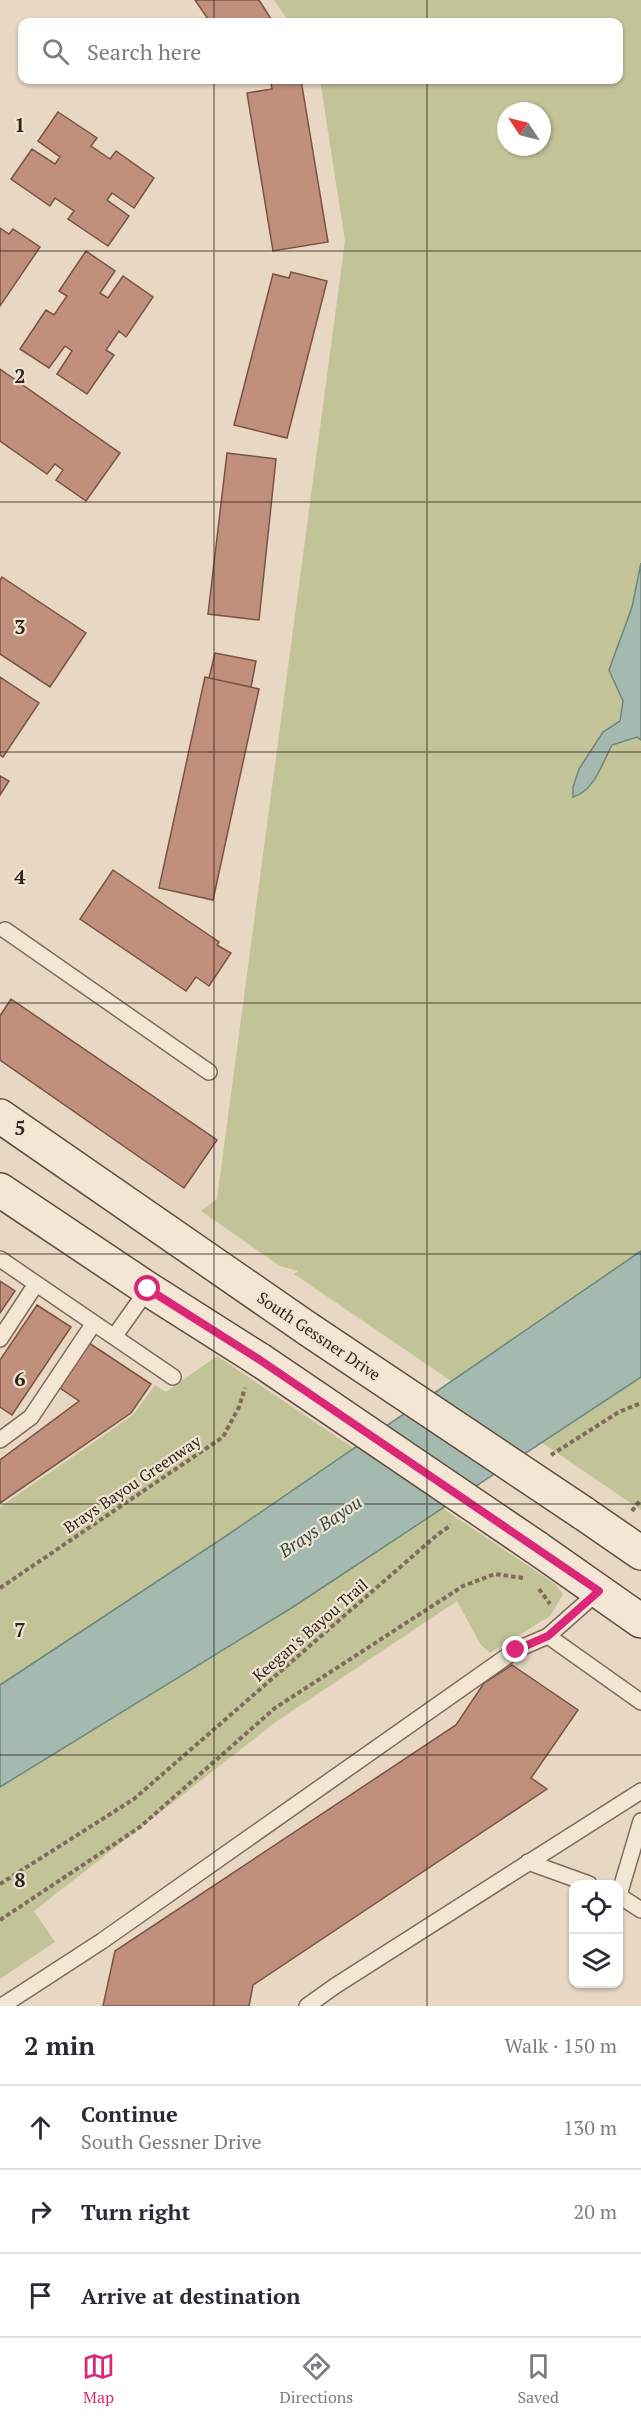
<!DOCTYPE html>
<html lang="en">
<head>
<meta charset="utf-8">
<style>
  body { margin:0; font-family:"PT Serif",serif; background:#f7f7f7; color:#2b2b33 }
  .controls { position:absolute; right:18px; bottom:18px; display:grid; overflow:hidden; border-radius:12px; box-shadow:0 2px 4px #0004 }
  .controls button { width:54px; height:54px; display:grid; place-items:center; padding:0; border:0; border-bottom:2px solid #e1e1e2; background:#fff; color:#2b2b33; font:30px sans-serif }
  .compass { position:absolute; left:497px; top:102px; width:54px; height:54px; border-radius:50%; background:#fff; box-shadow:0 2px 4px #0004; rotate:305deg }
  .stop { position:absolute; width:18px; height:18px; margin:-14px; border:4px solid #db2777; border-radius:50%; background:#fff }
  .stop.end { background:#db2777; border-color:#fff; box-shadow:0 2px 6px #0008 }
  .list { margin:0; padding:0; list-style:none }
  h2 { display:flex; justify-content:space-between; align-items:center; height:78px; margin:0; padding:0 24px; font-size:26px }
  h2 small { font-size:20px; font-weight:400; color:#7c7c81 }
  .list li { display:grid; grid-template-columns:39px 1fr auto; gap:18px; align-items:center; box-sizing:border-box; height:84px; padding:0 24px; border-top:2px solid #e1e1e2 }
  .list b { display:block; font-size:22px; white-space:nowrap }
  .list p { margin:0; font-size:20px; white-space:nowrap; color:#7c7c81 }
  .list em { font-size:20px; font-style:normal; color:#7c7c81 }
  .icon { flex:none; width:33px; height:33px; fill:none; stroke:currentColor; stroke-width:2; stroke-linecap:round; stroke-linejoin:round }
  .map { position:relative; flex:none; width:641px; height:2006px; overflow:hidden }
  .search { position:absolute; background:#fff; box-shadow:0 2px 4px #0004; left:18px; right:18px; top:18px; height:66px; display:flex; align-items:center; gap:15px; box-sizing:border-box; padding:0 21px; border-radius:12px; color:#7c7c81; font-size:22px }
  .sheet { height:330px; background:#fff }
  nav { display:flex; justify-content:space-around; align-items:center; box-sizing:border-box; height:84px; border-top:2px solid #e1e1e2; background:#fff; font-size:16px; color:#7c7c81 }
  nav a { display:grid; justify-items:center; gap:3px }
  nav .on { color:#db2777 }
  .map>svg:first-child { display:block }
  .green { fill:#c3c398; fill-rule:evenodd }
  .water { fill:#a4bab1; stroke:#6d877d; stroke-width:1.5 }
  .building { fill:#c0907d; stroke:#7a5345; stroke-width:1.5 }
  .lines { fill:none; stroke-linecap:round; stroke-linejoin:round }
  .lane-casing { stroke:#7f6a5c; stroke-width:18 }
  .secondary-casing { stroke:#604c3f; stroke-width:36 }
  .path { stroke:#7f6a5c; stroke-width:4; stroke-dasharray:4.5 3; stroke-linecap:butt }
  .lane { stroke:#f3e6d4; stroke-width:15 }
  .secondary { stroke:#f3e6d4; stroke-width:33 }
  .secondary-bridge-casing { stroke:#604c3f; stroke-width:36; stroke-linecap:butt }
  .secondary-bridge { stroke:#f3e6d4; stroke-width:33 }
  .route { stroke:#db2777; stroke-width:8 }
  .grid { fill:none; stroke:#31251e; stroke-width:1.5; stroke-opacity:0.55 }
  .labels { text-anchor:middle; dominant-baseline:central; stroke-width:4.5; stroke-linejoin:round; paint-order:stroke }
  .street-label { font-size:16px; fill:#31251e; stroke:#f0e3d1 }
  .water-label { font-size:18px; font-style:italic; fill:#2f4e48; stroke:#f0e3d1 }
  .grid-label { font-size:20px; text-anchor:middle; font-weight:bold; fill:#31251e; stroke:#f0e3d1; stroke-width:4.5; stroke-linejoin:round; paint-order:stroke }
</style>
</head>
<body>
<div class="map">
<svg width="641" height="2006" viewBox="0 0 641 2006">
  <rect width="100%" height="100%" fill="#e7d7c3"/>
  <path class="green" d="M274 0H641V1510L294 1274 298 1271 280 1266 201 1211 217 1199 345 241 320 80H618V22H289ZM506 111H542V147H506Z
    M217 1356 555 1584 563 1594 550 1616 490 1653 481 1645 457 1601 277 1721 34 1911 55 1942 0 1979V1507L133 1415 155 1385 166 1392Z"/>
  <path class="water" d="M641 563V740L637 737 612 745C602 764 594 791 573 797V787L579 769 603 732 620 721 623 701 609 670 632 607Z
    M641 1251V1377L293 1607 0 1787V1685L229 1534Z"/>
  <path class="building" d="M195 0H259L273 22H210Z
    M290 80H301L328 242 273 251 247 93 272 89 271 83Z
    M58 112 97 138 91 146 110 159 116 151 154 178 134 208 112 193 107 200 129 216 108 246 68 219 74 211 55 198 50 206 11 179 32 149 55 164 60 157 38 141Z
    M0 228 9 234 13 229 40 247 0 306Z
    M86 251 115 271 100 293 108 298 123 276 153 297 126 337 119 331 106 350 114 355 87 394 57 374 72 351 65 346 49 368 20 349 46 310 54 315 67 296 59 291Z
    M291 272 327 281 287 438 234 425 273 274 289 278Z
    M0 369 120 453 86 501 56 480 63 470 55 464 47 474 0 441Z
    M227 453 276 459 259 620 208 614Z
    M2 577 86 633 50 687 0 654V580Z
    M215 653 256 661 251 687 209 678Z
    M0 677 39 703 3 757 0 755Z
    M205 677 259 689 213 900 159 888Z
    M0 776 9 781 0 795Z
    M113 870 219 942 217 945 231 953 209 986 196 977 186 991 80 919Z
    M11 999 217 1140 184 1188 0 1060V1016Z
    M0 1281 15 1291 0 1313Z
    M37 1305 71 1327 12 1415 0 1407V1360Z
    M89 1343 151 1384 131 1413 0 1503V1460L79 1401 60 1388Z
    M512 1665 578 1710 531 1778 547 1789 253 1985 249 2006H103L115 1951 456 1725 484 1683Z"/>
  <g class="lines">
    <g class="lane-casing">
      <path id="lane" d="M5 930 209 1072
        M0 1259 173 1377
        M114 1337 148 1289
        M0 1339 36 1284
        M0 1440 31 1417 94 1323
        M548 1636 641 1702
        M528 1862 589 1884
        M618 1895 641 1910
        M619 1895 641 1821
        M2 2006 102 1941 516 1650 548 1636 599 1591
        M307 2006 335 1986 641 1791"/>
    </g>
    <g class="secondary-casing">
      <path id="secondary" d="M0 1116 308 1329
        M0 1190 148 1289 260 1360
        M583 1513 641 1553
        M537 1548 641 1621"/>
    </g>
    <path class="path" d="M551 1455 619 1412 641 1403
      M632 1511 641 1499
      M0 1588 223 1437 239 1407 245 1388
      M539 1589 550 1604
      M0 1884 134 1799 437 1535 451 1525
      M0 1920 140 1827 275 1708 463 1586 495 1574 523 1578"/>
    <use href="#lane" class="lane"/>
    <use href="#secondary" class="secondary"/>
    <g class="secondary-bridge-casing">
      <path id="secondary-bridge" d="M308 1329 583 1513
        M260 1360 537 1548"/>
    </g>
    <use href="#secondary-bridge" class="secondary-bridge"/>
  </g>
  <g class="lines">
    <path class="route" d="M148 1289 260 1360 599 1591 548 1636 516 1650"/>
  </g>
  <path class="grid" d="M214 0V22M427 0V22M214 80V2006M427 80V2006M0 251H641M0 502H641M0 752H641M0 1003H641M0 1254H641M0 1504H641M0 1755H641"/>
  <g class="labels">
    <g class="street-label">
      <text transform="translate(319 1336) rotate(34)">South Gessner Drive</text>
      <text transform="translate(132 1484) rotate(-34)">Brays Bayou Greenway</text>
      <text transform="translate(310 1630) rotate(-41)">Keegan's Bayou Trail</text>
    </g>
    <g class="water-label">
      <text transform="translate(320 1526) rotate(-34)">Brays Bayou</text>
    </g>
  </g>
  <g class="grid-label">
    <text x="20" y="132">1</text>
    <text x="20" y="383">2</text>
    <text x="20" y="634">3</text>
    <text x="20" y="884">4</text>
    <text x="20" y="1135">5</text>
    <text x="20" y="1386">6</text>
    <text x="20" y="1637">7</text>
    <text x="20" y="1887">8</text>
  </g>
</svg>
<div class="controls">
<button><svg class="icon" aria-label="locate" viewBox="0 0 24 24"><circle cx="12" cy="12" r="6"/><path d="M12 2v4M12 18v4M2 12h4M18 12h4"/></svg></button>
<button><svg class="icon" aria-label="layers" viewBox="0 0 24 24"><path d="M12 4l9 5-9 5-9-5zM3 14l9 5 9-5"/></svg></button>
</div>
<svg class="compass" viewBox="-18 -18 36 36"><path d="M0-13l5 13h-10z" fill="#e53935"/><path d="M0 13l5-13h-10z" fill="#7c7c81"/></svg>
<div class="stop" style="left:148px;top:1289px"></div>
<div class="stop end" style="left:516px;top:1650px"></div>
<div class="search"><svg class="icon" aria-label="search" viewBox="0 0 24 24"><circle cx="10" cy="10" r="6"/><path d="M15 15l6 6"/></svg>Search here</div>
</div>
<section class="sheet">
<h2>2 min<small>Walk · 150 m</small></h2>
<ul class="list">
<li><svg class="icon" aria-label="ahead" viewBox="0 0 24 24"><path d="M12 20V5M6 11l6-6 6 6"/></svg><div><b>Continue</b><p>South Gessner Drive</p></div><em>130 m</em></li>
<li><svg class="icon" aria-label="right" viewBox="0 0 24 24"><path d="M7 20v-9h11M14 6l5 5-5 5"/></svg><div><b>Turn right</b></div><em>20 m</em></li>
<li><svg class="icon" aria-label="arrive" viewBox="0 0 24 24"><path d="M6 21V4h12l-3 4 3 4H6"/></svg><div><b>Arrive at destination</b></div></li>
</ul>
</section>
<nav>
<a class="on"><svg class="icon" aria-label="map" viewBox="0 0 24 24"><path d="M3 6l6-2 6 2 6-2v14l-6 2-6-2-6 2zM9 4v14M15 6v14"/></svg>Map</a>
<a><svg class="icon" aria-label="directions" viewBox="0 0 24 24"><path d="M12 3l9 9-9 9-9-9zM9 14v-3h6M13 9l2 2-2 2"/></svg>Directions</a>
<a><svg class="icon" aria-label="saved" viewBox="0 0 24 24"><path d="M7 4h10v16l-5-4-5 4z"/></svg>Saved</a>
</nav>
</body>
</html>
